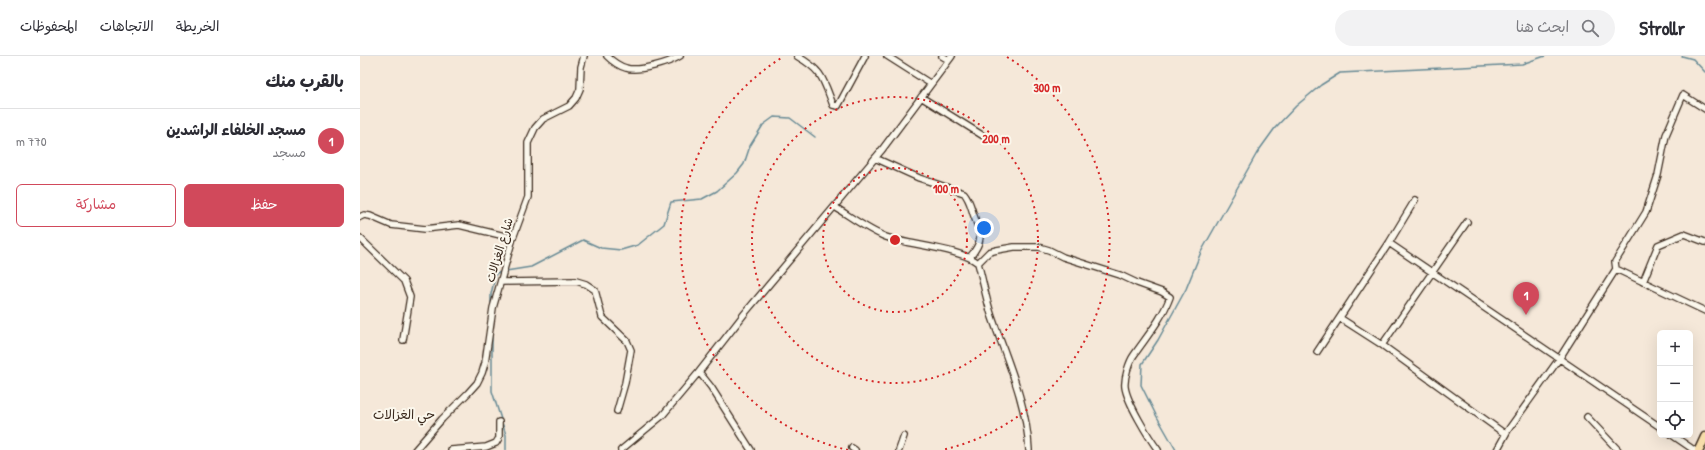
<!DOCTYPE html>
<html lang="ar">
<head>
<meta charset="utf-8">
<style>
  body { margin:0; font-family:"Patrick Hand","Playpen Sans Arabic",sans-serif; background:#f2f2f3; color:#2b2b33; direction:rtl }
  .controls { position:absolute; right:12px; bottom:12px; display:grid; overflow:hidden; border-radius:6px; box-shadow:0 4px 16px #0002 }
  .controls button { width:36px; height:36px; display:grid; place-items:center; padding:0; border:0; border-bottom:1px solid #e1e1e2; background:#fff; color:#2b2b33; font:20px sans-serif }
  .you { position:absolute; left:624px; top:172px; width:14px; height:14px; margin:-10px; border:3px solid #fff; border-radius:50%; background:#1a73e8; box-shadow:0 0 0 6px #1a73e833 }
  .badge { display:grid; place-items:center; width:26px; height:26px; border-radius:50%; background:#d1495b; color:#fff; font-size:13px; font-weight:700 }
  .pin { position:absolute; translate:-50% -33px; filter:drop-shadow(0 1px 2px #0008) }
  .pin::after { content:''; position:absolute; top:21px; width:14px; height:12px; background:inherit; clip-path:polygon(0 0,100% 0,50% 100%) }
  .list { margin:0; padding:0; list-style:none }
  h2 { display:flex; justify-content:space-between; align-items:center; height:52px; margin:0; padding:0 16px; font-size:17px }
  h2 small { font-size:13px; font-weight:400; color:#7c7c81 }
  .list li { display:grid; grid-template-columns:26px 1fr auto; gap:12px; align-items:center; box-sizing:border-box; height:64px; padding:0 16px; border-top:1px solid #e1e1e2 }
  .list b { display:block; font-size:15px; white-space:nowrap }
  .list p { margin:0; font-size:13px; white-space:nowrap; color:#7c7c81 }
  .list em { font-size:13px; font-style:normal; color:#7c7c81 }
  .actions { display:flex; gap:8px; padding:12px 16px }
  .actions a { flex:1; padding:9px 0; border:1px solid #d1495b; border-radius:6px; text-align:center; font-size:14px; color:#d1495b }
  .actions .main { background:#d1495b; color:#fff }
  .icon { flex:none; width:22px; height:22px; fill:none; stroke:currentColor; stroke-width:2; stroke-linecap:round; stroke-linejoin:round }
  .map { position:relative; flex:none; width:1345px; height:394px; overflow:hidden; direction:ltr }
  header { display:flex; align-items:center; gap:24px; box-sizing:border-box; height:56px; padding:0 20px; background:#fff; border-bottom:1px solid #e1e1e2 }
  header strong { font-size:19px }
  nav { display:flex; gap:22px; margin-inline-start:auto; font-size:14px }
  .search { width:280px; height:36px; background:#f2f2f3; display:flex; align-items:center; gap:10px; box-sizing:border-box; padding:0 14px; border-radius:22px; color:#7c7c81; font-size:15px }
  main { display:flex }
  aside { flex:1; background:#fff }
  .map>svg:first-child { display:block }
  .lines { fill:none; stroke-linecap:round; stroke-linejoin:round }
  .stream { stroke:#678a95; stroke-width:1.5 }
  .minor-casing { stroke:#3b2a1e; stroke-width:8 }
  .highway-casing { stroke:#3b2a1e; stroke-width:11 }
  .minor { stroke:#fbf7ec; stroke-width:5.5 }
  .highway { stroke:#f8deab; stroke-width:8 }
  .ring { fill:none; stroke:#d62828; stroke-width:2; stroke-dasharray:2 4 }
  .labels { text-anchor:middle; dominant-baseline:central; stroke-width:4; stroke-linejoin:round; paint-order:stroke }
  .street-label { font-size:12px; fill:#3b2a1e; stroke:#fbf7ec }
  .neighbourhood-label { font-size:13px; fill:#3b2a1e; stroke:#fbf7ec }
  .centre { fill:#d62828; stroke:#fbf7ec; stroke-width:2 }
  .ring-label { font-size:12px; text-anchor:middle; font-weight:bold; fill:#d62828; stroke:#fbf7ec; stroke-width:4; stroke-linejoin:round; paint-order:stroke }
</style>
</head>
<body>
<header>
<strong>Strollr</strong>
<div class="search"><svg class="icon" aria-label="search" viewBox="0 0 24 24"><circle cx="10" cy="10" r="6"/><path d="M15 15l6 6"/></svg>ابحث هنا</div>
<nav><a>الخريطة</a><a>الاتجاهات</a><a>المحفوظات</a></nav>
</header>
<main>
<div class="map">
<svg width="1345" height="394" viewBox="0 0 1345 394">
  <rect width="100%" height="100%" fill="#f5e8d9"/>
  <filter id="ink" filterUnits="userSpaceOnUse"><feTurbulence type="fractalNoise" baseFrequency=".025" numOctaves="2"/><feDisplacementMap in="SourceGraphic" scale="8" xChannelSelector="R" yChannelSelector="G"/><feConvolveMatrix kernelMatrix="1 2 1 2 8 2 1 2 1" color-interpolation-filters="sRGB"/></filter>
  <g filter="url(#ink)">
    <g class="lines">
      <path class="stream" d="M1322 0 1333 3 1345 16
        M146 215 171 211 223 184 241 192 261 194 278 189 304 168 311 146 342 143 357 135 377 117 384 108 390 90 403 69 414 61 430 62 455 81
        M131 248V238L136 217 142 216
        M132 278V335L146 379V394
        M816 394 796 359 781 329 782 308 798 284 826 233 841 196 897 97 915 72 936 50 961 29 980 17 1162 8 1185 0"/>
      <g class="minor-casing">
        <path id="minor" d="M247 0C252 5 259 10 266 12 278 16 309 7 320 0
          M437 0C463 15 463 23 473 49L478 50 505 0
          M527 0 571 28
          M582 0 589 4
          M561 41 625 81
          M515 102 559 122 604 137C610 144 611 152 614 160 621 179 624 184 610 201
          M475 151C491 161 508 174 526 181 548 189 603 193 618 207 623 225 626 243 632 261 647 304 667 348 669 394
          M0 161 4 159 10 160 31 169 65 173 99 169 153 182
          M0 182 44 225 50 241 43 284
          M1029 187 1300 371
          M618 207 629 196 637 194 654 191H679L689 194 703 201 760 219 777 227 802 236 810 241C802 263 787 280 774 299 769 306 764 322 765 331 767 346 789 382 798 394
          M1256 213 1345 255
          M141 226 216 225 226 228 235 234 242 261 267 285 271 294 265 327 257 355
          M1283 226 1298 189 1324 178 1345 186
          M980 262 1022 289 1107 166
          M1022 289 1145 378
          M957 296 1029 187 1055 144
          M339 316 351 331 391 394
          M1227 361 1258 394
          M1312 379 1334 394
          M492 392 495 394
          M55 394 82 363 108 337 117 327 122 317 125 307 133 252 153 182 168 141V87L175 72 183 63 209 50 216 42 220 33 221 11 224 0
          M91 394 126 391 136 387 139 382V366
          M261 394 302 360 339 316 385 257 521 95 592 0
          M539 394 544 380
          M1137 394 1148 374 1199 303 1256 213 1255 206 1286 156 1298 119 1306 79 1323 39 1345 53"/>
      </g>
      <g class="highway-casing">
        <path id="highway" d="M1339 394 1345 381"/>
      </g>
      <use href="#minor" class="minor"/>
      <use href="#highway" class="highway"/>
    </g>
  </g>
  <g class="ring">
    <circle cx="535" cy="184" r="72"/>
    <circle cx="535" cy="184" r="143"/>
    <path d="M488 394A215 215 0 0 1 423 1M647 1A215 215 0 0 1 582 394"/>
  </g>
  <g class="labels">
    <g class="street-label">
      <text transform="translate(139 194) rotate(-73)">شارع الغزالات</text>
    </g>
    <g class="neighbourhood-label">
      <text x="44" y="358">حي الغزالات</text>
    </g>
  </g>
  <circle cx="535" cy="184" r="6" class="centre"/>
  <g class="ring-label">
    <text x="687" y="36">300 m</text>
    <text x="636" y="87">200 m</text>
    <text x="586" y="137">100 m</text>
  </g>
</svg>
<div class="controls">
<button>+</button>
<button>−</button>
<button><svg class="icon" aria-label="locate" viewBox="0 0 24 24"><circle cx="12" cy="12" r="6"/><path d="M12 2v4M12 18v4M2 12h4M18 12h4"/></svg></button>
</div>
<div class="you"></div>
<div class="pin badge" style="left:1166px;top:259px">1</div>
</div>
<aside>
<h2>بالقرب منك<small></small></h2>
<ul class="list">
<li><span class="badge">1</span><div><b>مسجد الخلفاء الراشدين</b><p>مسجد</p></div><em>770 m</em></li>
</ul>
<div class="actions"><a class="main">حفظ</a><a>مشاركة</a></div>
</aside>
</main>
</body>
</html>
